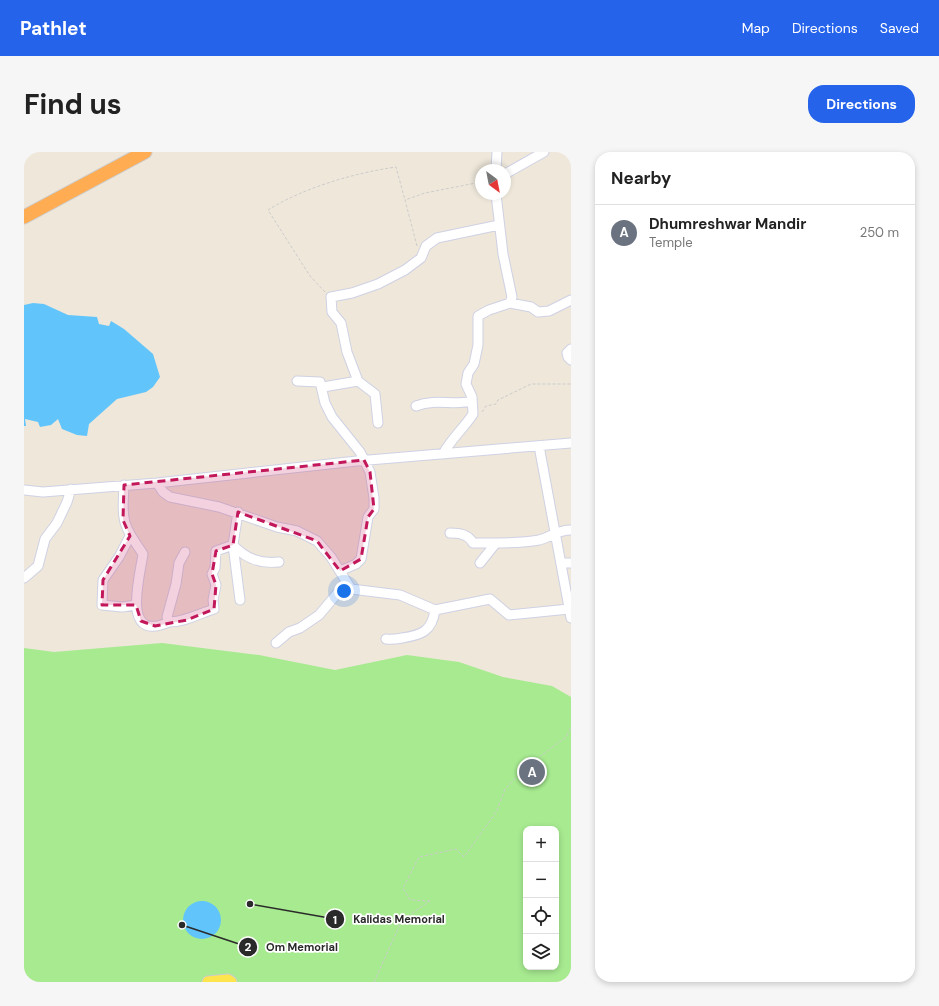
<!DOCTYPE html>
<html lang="en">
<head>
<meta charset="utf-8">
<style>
  body { margin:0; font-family:"DM Sans",sans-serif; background:#f6f6f6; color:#222 }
  .controls { position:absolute; right:12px; bottom:12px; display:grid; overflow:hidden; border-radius:8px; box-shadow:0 2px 6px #0003 }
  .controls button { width:36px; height:36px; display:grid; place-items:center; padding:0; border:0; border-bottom:1px solid #e0e0e0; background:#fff; color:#222; font:20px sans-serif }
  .compass { position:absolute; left:451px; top:12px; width:36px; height:36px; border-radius:50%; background:#fff; box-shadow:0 2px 6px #0003; rotate:148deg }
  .you { position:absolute; left:320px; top:439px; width:14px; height:14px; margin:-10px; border:3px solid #fff; border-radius:50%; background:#1a73e8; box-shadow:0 0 0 6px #1a73e833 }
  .badge { display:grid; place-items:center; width:26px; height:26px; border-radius:50%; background:#2563eb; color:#fff; font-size:13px; font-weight:700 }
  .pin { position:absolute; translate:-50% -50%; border:2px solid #fff; box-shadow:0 1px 4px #0006 }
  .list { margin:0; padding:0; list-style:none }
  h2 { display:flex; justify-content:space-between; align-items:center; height:52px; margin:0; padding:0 16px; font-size:17px }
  h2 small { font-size:13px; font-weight:400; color:#767676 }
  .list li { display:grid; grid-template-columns:26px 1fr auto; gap:12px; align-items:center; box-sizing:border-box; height:56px; padding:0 16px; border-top:1px solid #e0e0e0 }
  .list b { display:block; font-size:15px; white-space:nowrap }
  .list p { margin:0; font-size:13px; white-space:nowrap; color:#767676 }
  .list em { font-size:13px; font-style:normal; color:#767676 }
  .icon { flex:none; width:22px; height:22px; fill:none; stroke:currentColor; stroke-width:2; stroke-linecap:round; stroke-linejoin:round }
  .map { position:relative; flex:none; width:547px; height:830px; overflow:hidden; border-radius:16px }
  header { display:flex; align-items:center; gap:24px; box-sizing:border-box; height:56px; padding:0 20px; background:#2563eb; color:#fff }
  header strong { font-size:19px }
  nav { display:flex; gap:22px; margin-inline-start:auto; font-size:14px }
  .intro { display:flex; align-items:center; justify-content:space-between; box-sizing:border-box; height:96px; padding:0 24px }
  h1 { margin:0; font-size:28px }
  .button { padding:10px 18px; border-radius:16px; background:#2563eb; color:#fff; font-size:14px; font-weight:700 }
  main { display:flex; gap:24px; padding:0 24px }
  aside { flex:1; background:#fff; border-radius:16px; box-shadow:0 2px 6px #0003 }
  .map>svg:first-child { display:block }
  .green { fill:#a7ea90; fill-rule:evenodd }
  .water { fill:#61c5fb }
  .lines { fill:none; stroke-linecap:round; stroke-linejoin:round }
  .minor-casing { stroke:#cfd1e4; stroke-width:11 }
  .major-casing { stroke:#ccc; stroke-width:13 }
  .highway-casing { stroke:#ccc; stroke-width:15 }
  .path { stroke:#ccc; stroke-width:1; stroke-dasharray:3 2; stroke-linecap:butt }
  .minor { stroke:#fff; stroke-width:9 }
  .major { stroke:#ffe54d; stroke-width:11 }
  .highway { stroke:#ffac53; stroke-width:13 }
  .marked { fill:#c2185b; fill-opacity:0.2; stroke:#c2185b; stroke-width:3; stroke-dasharray:8 5; stroke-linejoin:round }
  .leader { fill:none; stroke:#2a2a2a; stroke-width:1.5 }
  .callout-dot { fill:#2a2a2a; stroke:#fff; stroke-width:1.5 }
  .mark-label { font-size:12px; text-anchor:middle; font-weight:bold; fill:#fff }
  .callout-label { font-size:11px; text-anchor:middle; font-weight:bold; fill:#2a2a2a; stroke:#fff; stroke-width:3.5; stroke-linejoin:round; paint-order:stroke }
</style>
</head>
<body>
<header>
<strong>Pathlet</strong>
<nav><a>Map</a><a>Directions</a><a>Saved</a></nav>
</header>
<div class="intro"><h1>Find us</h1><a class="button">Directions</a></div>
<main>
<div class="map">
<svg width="547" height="830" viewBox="0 0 547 830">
  <rect width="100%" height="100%" fill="#eee7da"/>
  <path class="green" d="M138 491 235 503 311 518 383 503 435 510 479 525 528 534 547 545V830H0V496L30 500ZM502 677H532V815H502Z"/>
  <path class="water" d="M9 151 20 152 44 163 73 165 75 172 85 174 87 169 100 177 129 202 136 225 129 235 122 240 93 247 65 272 63 284 53 283 38 277 34 267 27 273 16 275 14 270 1 267 2 274H0V153Z
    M159 768a19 19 0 1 1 38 0a19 19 0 1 1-38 0Z"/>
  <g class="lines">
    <g class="minor-casing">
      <path id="minor" d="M472 18 473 0
        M481 22 520 0
        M486 151 507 155 514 160 525 159 547 148
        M547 197 543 201 544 205 547 208
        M273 229 296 230 301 251 308 265 336 300 346 320 350 346V357L344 365 337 407 332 412 316 419
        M334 229 323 200 317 171 308 160 307 145 328 141 354 132 381 118 397 106 402 94 413 86 475 73
        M299 235 334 229 351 242 354 271
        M392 254C413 246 429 254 448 249
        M515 294 547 466
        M419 302C427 287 440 276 449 262L448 245 442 232 444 221 450 212 454 193V164L465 158 486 151 488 145 479 102 472 42
        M133 331 139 340 146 345 195 355 253 375 273 379 293 389 307 405 327 437 376 443 411 458 466 447 485 463 545 457
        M100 333C98 371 98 371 119 402 116 424 96 492 145 470
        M0 338 19 340 133 331 333 309 547 291
        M214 360 209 393 216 448
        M426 381C435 381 444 382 449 391 471 391 494 392 515 388 528 385 532 378 547 378
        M106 384 95 405 79 428 78 453 98 455 112 453
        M161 400 155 411 152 432 143 465 145 470C161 470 174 462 190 457L189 448 192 433 188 422 191 416 192 399 209 393C222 407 236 412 255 410
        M456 411 472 391
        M537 411H547
        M0 426 14 414 21 387 33 371 43 350 47 337
        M362 487C368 488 373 487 378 486 398 483 408 479 411 458
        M252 491 265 480 276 476 295 463 322 431"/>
    </g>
    <g class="major-casing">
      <path id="major" d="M184 830 204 828 207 830"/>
    </g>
    <g class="highway-casing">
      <path id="highway" d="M0 65 121 0"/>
    </g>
    <path class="path" d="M393 94 381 48 401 41 457 30
      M301 140 286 124 244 58C279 36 330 21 372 15L381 48
      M458 260 462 254 472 252 474 248 507 232H547
      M406 749 386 748 379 736 395 705 432 697 440 705 473 659 481 637 503 614 542 585 547 575
      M350 830 378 768 406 749"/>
    <use href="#minor" class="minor"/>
    <use href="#major" class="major"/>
    <use href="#highway" class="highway"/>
  </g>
  <path class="marked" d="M340 308 346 320 350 357 344 365 337 407 316 419 293 389 214 360 209 393 192 399 188 422 192 433 190 457 163 468 131 474 117 469 112 453H78L79 428 106 384 99 368 100 333Z"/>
  <path class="leader" d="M226 752L311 767M158 773L224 795"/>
  <g class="callout-dot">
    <circle cx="226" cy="752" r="4"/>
    <circle cx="158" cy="773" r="4"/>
    <circle cx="311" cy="767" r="10"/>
    <circle cx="224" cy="795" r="10"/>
  </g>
  <g class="mark-label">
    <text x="311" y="772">1</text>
    <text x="224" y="799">2</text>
  </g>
  <g class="callout-label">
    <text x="375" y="771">Kalidas Memorial</text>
    <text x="278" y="799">Om Memorial</text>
  </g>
</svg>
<div class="controls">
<button>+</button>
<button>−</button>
<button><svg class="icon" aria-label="locate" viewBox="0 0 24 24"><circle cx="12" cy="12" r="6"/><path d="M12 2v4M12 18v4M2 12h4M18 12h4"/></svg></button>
<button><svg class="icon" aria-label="layers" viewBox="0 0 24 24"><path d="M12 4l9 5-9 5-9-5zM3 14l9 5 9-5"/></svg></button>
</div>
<svg class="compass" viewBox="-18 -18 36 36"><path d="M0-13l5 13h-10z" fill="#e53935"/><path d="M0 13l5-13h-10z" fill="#767676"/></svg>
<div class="you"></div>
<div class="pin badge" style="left:508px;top:620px;background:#6b7280">A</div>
</div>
<aside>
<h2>Nearby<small></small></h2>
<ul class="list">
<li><span class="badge" style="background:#6b7280">A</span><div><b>Dhumreshwar Mandir</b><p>Temple</p></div><em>250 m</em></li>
</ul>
</aside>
</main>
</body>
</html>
